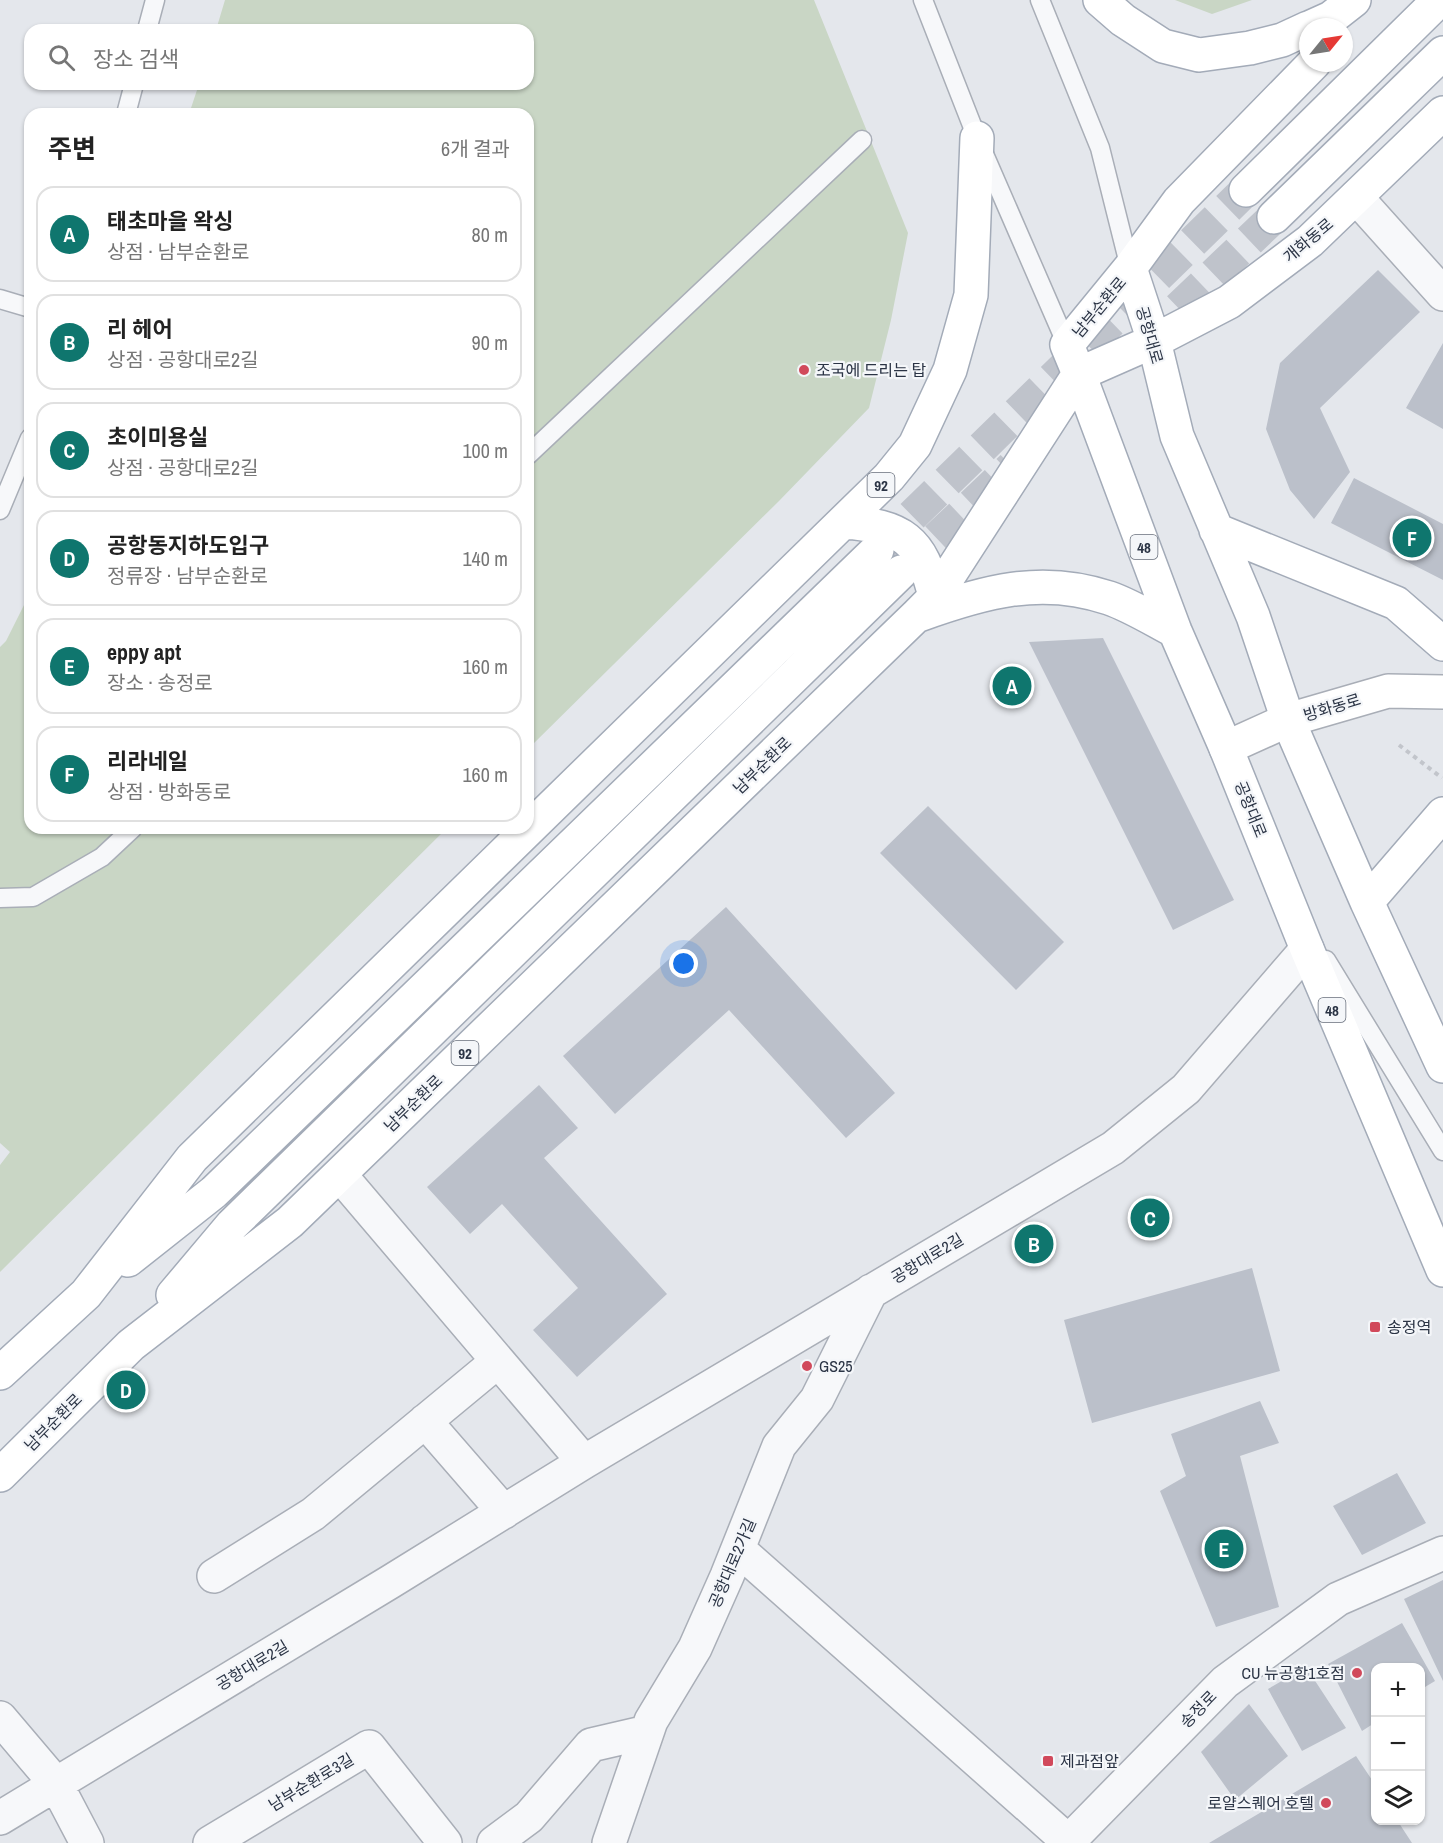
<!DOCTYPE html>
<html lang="ko">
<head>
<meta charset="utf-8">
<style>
  body { margin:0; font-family:"Archivo Narrow","Noto Sans KR",sans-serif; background:#f6f6f6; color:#222 }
  .controls { position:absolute; right:18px; bottom:18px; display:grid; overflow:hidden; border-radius:12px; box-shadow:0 2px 4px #0004 }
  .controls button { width:54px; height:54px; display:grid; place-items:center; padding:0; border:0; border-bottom:2px solid #e0e0e0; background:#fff; color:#222; font:30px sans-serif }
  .compass { position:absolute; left:1299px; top:18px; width:54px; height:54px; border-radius:50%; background:#fff; box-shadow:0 2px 4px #0004; rotate:60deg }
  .you { position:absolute; left:684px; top:964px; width:21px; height:21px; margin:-15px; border:4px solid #fff; border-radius:50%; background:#1a73e8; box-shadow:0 0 0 9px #1a73e833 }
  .badge { display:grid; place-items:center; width:39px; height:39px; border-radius:50%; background:#0f766e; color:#fff; font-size:20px; font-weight:700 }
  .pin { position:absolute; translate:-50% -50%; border:3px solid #fff; box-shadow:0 2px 6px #0006 }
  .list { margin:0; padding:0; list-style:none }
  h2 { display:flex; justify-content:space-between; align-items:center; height:78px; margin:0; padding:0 24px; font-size:26px }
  h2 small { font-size:20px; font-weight:400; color:#767676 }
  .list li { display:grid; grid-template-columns:39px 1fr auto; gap:18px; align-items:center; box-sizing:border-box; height:96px; margin:0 12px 12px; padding:0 12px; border:2px solid #e0e0e0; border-radius:18px }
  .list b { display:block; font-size:22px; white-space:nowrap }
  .list p { margin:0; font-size:20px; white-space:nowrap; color:#767676 }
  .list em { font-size:20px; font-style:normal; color:#767676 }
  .icon { flex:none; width:33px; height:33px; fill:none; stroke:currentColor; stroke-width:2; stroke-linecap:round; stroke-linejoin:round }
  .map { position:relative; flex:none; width:1443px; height:1843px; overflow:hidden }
  .search { position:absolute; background:#fff; box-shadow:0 2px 4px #0004; left:24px; top:24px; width:510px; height:66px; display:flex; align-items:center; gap:15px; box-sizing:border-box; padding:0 21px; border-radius:18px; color:#767676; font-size:22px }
  .panel { position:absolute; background:#fff; box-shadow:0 2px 4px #0004; left:24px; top:108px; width:510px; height:726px; border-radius:18px }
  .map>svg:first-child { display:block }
  .green { fill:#c9d6c5 }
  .building { fill:#bbc0ca }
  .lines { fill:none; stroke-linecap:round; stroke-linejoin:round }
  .primary-tunnel { stroke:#bfc3cb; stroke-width:33; stroke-dasharray:33 16; stroke-linecap:butt }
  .service-casing { stroke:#a9aeb7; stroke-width:21 }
  .minor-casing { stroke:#a9aeb7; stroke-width:36 }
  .tertiary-casing { stroke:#a9aeb7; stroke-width:36 }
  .secondary-casing { stroke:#a9aeb7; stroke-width:36 }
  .primary-casing { stroke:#a3abb8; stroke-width:36 }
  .path { stroke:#c2c5cb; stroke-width:4; stroke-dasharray:4.5 4.5; stroke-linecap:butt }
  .service { stroke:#f7f8fa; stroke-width:18 }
  .minor { stroke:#f7f8fa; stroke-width:33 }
  .tertiary { stroke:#f7f8fa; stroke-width:33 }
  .secondary { stroke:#fff; stroke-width:33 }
  .primary { stroke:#fff; stroke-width:33 }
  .poi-dot { fill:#d1495b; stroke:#f4f6f9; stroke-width:2 }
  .labels { text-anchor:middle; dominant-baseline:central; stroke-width:4.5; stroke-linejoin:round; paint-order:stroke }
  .shield { fill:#f4f6f9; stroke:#676e7b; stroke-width:1.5 }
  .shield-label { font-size:15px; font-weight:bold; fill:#2b3445 }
  .street-label { font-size:16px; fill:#2b3445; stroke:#f4f6f9 }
  .poi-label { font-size:16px; fill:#2b3445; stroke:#f4f6f9; text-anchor:start }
</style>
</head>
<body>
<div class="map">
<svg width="1443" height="1843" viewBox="0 0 1443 1843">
  <rect width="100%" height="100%" fill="#e4e7ec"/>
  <path class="green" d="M225 0H814L908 233 891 320 869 408 779 501 528 749V114H189L199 84H528V30H216Z
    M1175 0H1252L1212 14Z
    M30 593V828H447L0 1272V1165L10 1152 0 1143V647L6 641Z"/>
  <path class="building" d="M1378 270 1420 312 1320 408 1350 472 1314 519 1290 490 1266 429 1280 363Z
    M1443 343V429L1406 408Z
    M1354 478 1443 524V580L1331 523Z
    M1103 638 1234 900 1173 930 1029 642Z
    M928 806 1064 942 1016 990 880 853Z
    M726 907 895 1093 846 1138 729 1010 615 1114 563 1056Z
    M539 1085 578 1128 544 1158 667 1294 577 1377 533 1330 578 1288 502 1204 470 1234 427 1187Z
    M1252 1268 1280 1371 1092 1423 1064 1320Z
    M1260 1401 1279 1443 1240 1456 1279 1607 1216 1627 1160 1491 1186 1476 1171 1434Z
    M1397 1473 1426 1523 1362 1555 1333 1506Z
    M1443 1580V1681L1404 1599Z
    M1402 1623 1435 1681 1420 1690V1668H1376V1722L1362 1731 1328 1664Z
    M1306 1667 1346 1728 1302 1751 1268 1689Z
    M1249 1704 1288 1756 1235 1800 1201 1752Z
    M1356 1756 1376 1786V1820H1397L1412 1843H1209Z"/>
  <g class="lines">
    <path class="primary-tunnel" d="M1143 342 1274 217
      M877 550 1246 190
      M901 572 1012 467"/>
    <g class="service-casing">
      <path id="service" d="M923 0 977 138 1067 345
        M1040 0 1100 148 1130 268
        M147 30 155 0
        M126 114 134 84
        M0 299 30 308
        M528 455 862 140
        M0 510 30 438
        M0 898 33 897 102 857 133 828
        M1326 960 1443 1151"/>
    </g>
    <g class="minor-casing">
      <path id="minor" d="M1356 197 1443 294
        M340 1175 584 1462
        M425 1421 504 1512
        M738 1549 1069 1842
        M214 1576 313 1514 498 1361
        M0 1718 56 1784 87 1843
        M0 1818 390 1582 584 1462 1113 1148 1186 1089 1307 949
        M210 1843 369 1747 445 1843
        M494 1843 529 1817 591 1745 647 1732
        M609 1843 651 1721 695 1648 727 1576 779 1446 817 1399 871 1291"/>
    </g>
    <g class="tertiary-casing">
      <path id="tertiary" d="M1067 1843 1225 1682 1338 1599 1443 1553"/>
    </g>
    <g class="secondary-casing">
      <path id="secondary" d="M1226 748 1288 720 1388 691 1443 692"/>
    </g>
    <g class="primary-casing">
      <path id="primary" d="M1100 0 1123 20 1163 46 1199 55 1250 48 1282 40 1308 28
        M1311 27 1331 18 1354 0
        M1314 63 1179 201 1130 268 1067 345 1079 374 1175 631 1226 748 1307 949 1443 1270
        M1246 190 1439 0
        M1274 217 1443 53
        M1130 268 1154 341 1177 436 1253 616 1288 720 1367 902 1443 1066
        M844 522C902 526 922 539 935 597
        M1216 530 1396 603 1443 644
        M919 615C983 592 1041 575 1109 598 1132 606 1154 620 1175 631
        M1367 902 1443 814
        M128 1260 214 1192 877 550
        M173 1295 232 1225 901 572
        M0 1373 86 1294 192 1158 889 477 915 445 950 370 971 295 977 138
        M0 1475 131 1345 290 1222 917 615 935 597 1079 374 1154 341 1229 302 1310 241 1443 113"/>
    </g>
    <path class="path" d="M1399 745 1442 778"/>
    <use href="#service" class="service"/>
    <use href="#minor" class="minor"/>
    <use href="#tertiary" class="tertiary"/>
    <use href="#secondary" class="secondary"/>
    <use href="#primary" class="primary"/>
  </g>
  <g class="poi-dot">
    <circle cx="804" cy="370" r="6"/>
    <rect x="1369" y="1321" width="12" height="12" rx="3"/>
    <circle cx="807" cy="1366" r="6"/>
    <circle cx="1357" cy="1673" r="6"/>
    <rect x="1042" y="1755" width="12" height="12" rx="3"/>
    <circle cx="1326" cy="1803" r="6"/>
  </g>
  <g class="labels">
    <g class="shield">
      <rect x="867.5" y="473" width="27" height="24" rx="4.5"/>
      <rect x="1130.5" y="535" width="27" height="24" rx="4.5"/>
      <rect x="1318.5" y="998" width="27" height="24" rx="4.5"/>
      <rect x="451.5" y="1041" width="27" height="24" rx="4.5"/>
    </g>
    <g class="shield-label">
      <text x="881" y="485">92</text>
      <text x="1144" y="547">48</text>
      <text x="1332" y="1010">48</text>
      <text x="465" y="1053">92</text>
    </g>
    <g class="street-label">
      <text transform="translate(1308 240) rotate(-40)">개화동로</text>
      <text transform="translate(1099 307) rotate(-50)">남부순환로</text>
      <text transform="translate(1150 335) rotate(74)">공항대로</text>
      <text transform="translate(1332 707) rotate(-17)">방화동로</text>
      <text transform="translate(762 765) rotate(-44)">남부순환로</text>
      <text transform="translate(1251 809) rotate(68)">공항대로</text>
      <text transform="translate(413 1103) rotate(-44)">남부순환로</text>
      <text transform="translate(927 1258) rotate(-31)">공항대로2길</text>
      <text transform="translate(53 1422) rotate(-45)">남부순환로</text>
      <text transform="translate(732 1563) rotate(-67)">공항대로2가길</text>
      <text transform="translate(252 1665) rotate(-31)">공항대로2길</text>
      <text transform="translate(1198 1709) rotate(-46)">송정로</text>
      <text transform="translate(311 1782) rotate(-31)">남부순환로3길</text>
    </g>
    <g class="poi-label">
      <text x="816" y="370">조국에 드리는 탑</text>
      <text x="1387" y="1327">송정역</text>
      <text x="819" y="1366">GS25</text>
      <text x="1345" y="1673" text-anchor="end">CU 뉴공항1호점</text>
      <text x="1060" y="1761">제과점앞</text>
      <text x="1314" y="1803" text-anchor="end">로얄스퀘어 호텔</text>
    </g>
  </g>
</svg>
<div class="controls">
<button>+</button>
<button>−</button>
<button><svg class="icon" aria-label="layers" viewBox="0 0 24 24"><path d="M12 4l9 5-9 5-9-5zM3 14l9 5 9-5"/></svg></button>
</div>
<svg class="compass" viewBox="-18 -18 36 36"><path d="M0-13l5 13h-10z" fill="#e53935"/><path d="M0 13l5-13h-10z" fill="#767676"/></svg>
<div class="you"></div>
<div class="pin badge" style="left:1012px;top:686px">A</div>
<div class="pin badge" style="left:1034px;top:1244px">B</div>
<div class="pin badge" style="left:1150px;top:1218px">C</div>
<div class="pin badge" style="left:126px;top:1390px">D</div>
<div class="pin badge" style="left:1224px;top:1549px">E</div>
<div class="pin badge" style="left:1412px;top:538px">F</div>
<div class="search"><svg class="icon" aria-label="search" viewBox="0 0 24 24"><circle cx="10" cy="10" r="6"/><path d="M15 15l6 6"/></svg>장소 검색</div>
<section class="panel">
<h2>주변<small>6개 결과</small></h2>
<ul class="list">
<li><span class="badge">A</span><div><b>태초마을 왁싱</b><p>상점 · 남부순환로</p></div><em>80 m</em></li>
<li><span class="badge">B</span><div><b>리 헤어</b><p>상점 · 공항대로2길</p></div><em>90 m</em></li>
<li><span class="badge">C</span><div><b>초이미용실</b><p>상점 · 공항대로2길</p></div><em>100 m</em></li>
<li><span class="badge">D</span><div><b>공항동지하도입구</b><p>정류장 · 남부순환로</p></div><em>140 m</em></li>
<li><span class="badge">E</span><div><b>eppy apt</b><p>장소 · 송정로</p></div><em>160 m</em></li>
<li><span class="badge">F</span><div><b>리라네일</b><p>상점 · 방화동로</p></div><em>160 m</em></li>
</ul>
</section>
</div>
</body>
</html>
